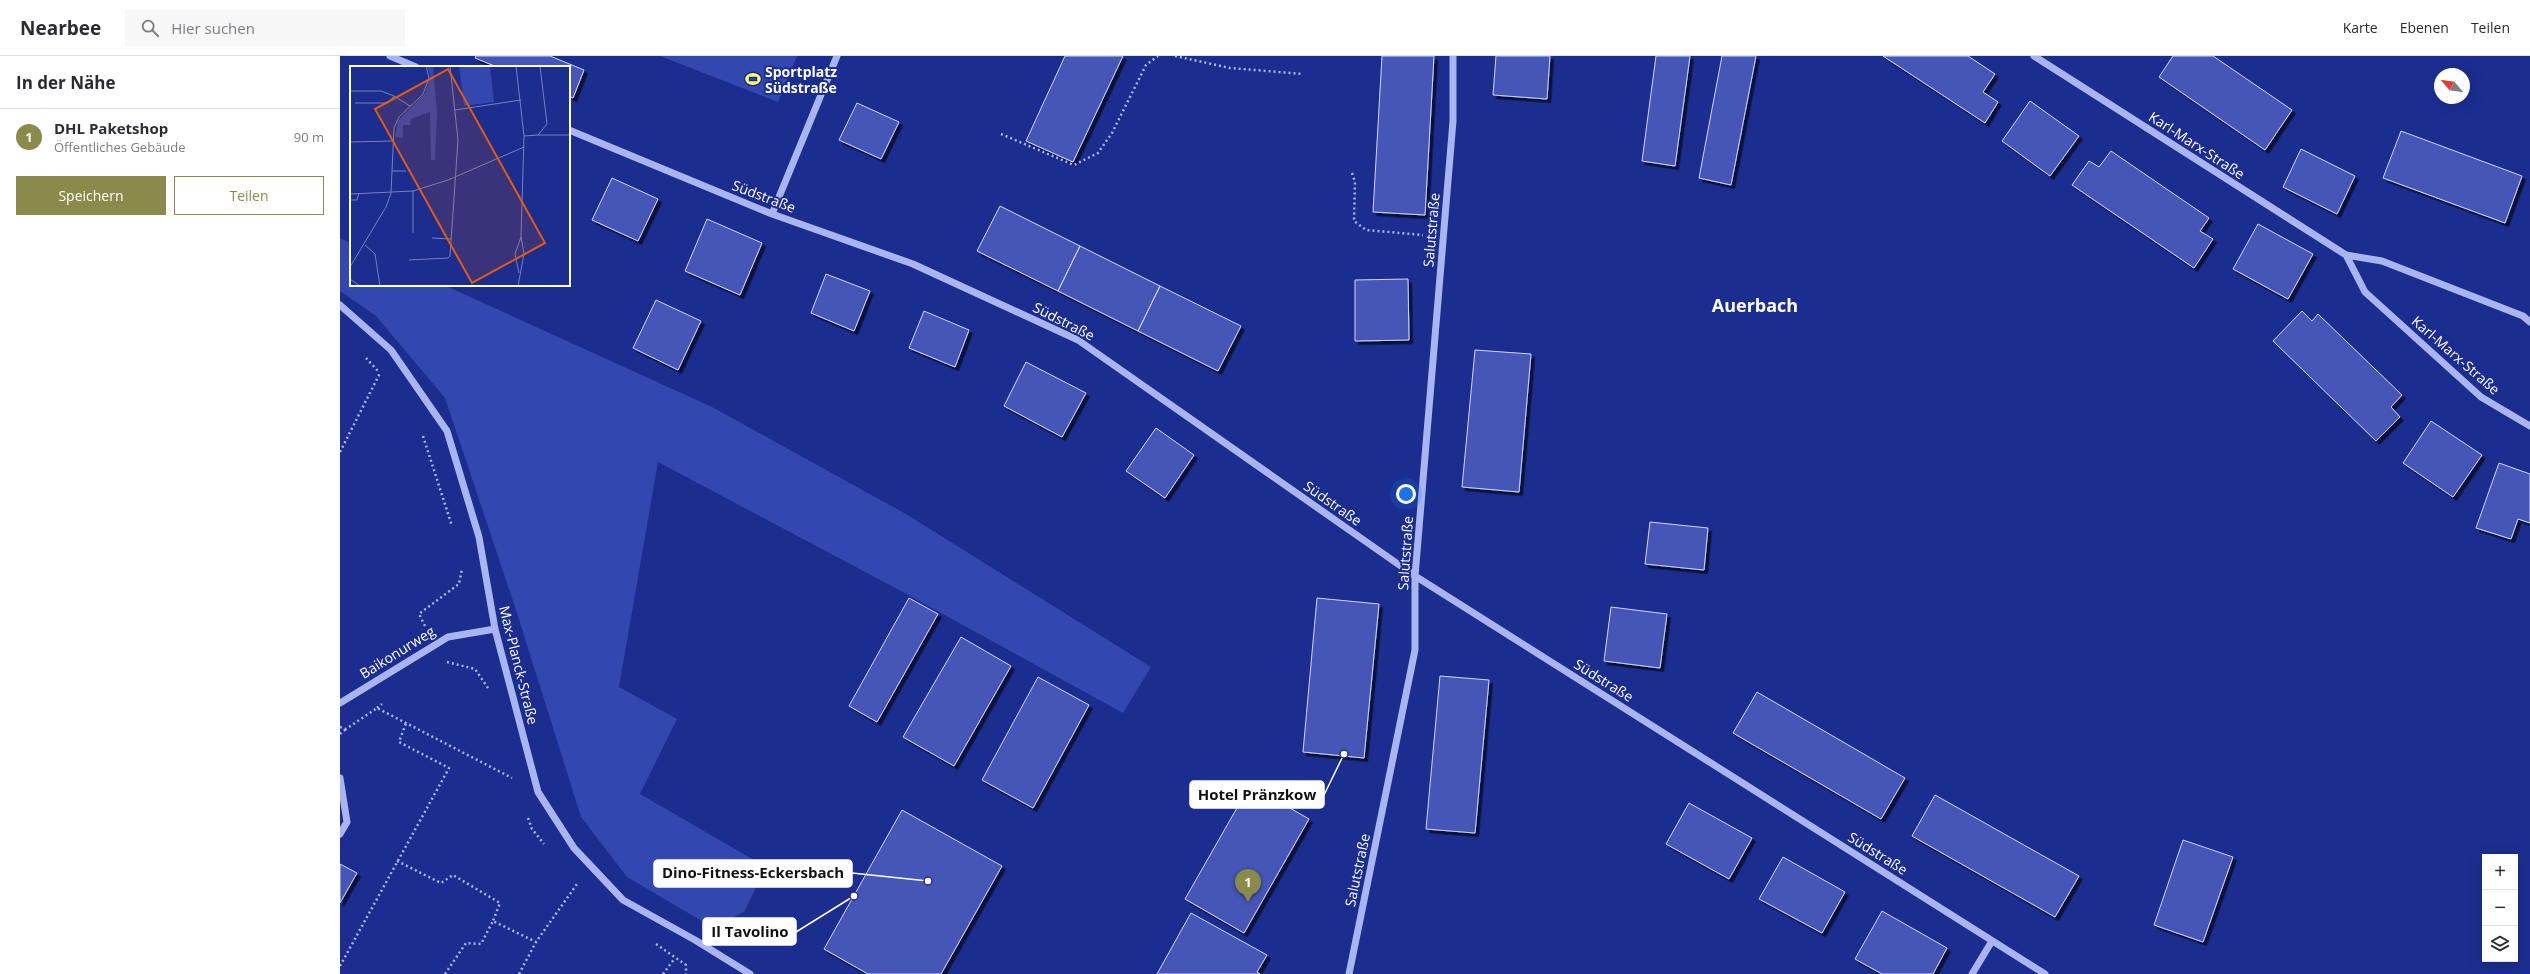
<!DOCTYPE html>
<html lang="de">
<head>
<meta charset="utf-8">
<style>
  body { margin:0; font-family:"Open Sans",sans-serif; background:#f7f7f7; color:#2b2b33 }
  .controls { position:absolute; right:12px; bottom:12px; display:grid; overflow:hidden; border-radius:0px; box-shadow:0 4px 16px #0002 }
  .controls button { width:36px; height:36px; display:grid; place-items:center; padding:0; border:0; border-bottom:1px solid #e1e1e2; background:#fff; color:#2b2b33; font:20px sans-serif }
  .compass { position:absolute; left:2094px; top:12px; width:36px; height:36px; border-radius:50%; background:#fff; box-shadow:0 4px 16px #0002; rotate:299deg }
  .you { position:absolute; left:1066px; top:438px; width:14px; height:14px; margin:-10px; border:3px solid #fff; border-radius:50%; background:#1a73e8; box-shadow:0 0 0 6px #1a73e833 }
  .badge { display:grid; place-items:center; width:26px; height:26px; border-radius:50%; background:#8a8a4a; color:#fff; font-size:13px; font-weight:700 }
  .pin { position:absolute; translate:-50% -33px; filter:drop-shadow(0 1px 2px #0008) }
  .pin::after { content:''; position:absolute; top:21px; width:14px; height:12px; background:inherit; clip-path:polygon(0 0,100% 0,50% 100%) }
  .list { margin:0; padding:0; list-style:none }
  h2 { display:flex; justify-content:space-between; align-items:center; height:52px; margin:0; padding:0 16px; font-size:17px }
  h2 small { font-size:13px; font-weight:400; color:#7c7c81 }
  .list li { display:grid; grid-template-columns:26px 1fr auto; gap:12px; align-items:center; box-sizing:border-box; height:56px; padding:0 16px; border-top:1px solid #e1e1e2 }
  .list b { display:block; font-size:15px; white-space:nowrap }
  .list p { margin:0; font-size:13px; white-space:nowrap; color:#7c7c81 }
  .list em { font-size:13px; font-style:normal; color:#7c7c81 }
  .actions { display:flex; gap:8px; padding:12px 16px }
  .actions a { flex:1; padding:9px 0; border:1px solid #8a8a4a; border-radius:0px; text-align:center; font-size:14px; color:#8a8a4a }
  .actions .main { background:#8a8a4a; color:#fff }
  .icon { flex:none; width:22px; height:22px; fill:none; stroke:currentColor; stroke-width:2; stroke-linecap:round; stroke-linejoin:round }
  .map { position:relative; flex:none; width:2190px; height:918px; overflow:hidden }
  header { display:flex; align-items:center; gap:24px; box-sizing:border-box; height:56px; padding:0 20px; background:#fff; border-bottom:1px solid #e1e1e2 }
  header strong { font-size:19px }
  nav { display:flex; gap:22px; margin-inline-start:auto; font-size:14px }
  .search { width:280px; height:36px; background:#f7f7f7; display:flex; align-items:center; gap:10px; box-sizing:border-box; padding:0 14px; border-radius:0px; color:#7c7c81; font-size:15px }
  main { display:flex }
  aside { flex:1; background:#fff }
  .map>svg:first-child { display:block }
  .green { fill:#3247af }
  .building { fill:#4456b7; stroke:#cfd7fa; filter:url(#shadow) }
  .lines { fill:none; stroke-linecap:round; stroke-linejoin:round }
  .path { stroke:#a9b5ee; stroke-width:2.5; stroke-dasharray:2 3; stroke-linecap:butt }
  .minor { stroke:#a9b5ee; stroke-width:7 }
  .labels { text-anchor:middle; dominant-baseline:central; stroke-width:4; stroke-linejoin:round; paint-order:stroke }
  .poi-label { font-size:14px; font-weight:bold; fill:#fff; stroke:#1b2d8f; text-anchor:start }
  .street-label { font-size:14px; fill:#fff; stroke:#1b2d8f }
  .district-label { font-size:18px; font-weight:bold; fill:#fff; stroke:#1b2d8f }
  .inset-road { fill:none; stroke:#7681bc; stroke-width:1 }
  .view { fill:#e8590c; fill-opacity:0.15; stroke:#e8590c; stroke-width:2 }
  .inset-edge { fill:none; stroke:#fff; stroke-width:2 }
  .leader { fill:none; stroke:#fff; stroke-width:1.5 }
  .callout-dot { fill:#fff; stroke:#1b2d8f; stroke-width:1.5 }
  .callout { fill:#fff; stroke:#fff; stroke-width:1.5 }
  .callout-label { font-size:15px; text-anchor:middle; font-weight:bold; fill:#111 }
</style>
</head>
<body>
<header>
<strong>Nearbee</strong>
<div class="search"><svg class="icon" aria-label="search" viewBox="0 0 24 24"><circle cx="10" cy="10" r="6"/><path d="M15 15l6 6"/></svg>Hier suchen</div>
<nav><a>Karte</a><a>Ebenen</a><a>Teilen</a></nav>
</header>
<main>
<aside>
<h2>In der Nähe<small></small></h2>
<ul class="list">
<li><span class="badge">1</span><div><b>DHL Paketshop</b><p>Öffentliches Gebäude</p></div><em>90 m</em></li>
</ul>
<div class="actions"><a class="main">Speichern</a><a>Teilen</a></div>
</aside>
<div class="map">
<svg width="2190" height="918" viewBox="0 0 2190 918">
  <defs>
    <filter id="shadow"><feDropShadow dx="3.5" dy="3.5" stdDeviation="0" flood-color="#0009"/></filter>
  </defs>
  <rect width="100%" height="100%" fill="#1b2d8f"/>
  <path class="green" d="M320 0H457L438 46Z
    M0 182 11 187V229H104L372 351 566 458 811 611 783 657 561 535 318 406 279 631 337 663 300 738 426 811 404 856 372 871 287 821 241 761 176 554 105 342 36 260 0 235Z"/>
  <path class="building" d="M136 0H210L244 14 233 42 229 40V11H157L135 2Z
    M725 0H783L733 106 686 85Z
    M1042 0H1094L1085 159 1033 156Z
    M1156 0H1210L1207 43 1153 39Z
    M1316 0H1350L1335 110 1302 105Z
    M1382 0H1416L1391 129 1359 122Z
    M1543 0H1628L1655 18 1643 36 1658 46 1645 67Z
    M1833 0H1873L1952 54 1925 94 1819 21Z
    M1690 45 1739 80 1710 120 1662 85Z
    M517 47 559 66 541 103 499 84Z
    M2061 75 2182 120 2165 167 2043 122Z
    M1961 93 2015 120 1997 158 1943 131Z
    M1771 95 1869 162 1860 175 1873 183 1854 212 1732 129 1749 105 1759 111Z
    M272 122 318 143 298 185 252 164Z
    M660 150 740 190 718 235 637 195Z
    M367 163 422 187 400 239 345 215Z
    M1918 168 1973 198 1948 243 1893 213Z
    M740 190 820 230 798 275 718 235Z
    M486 218 530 235 514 275 471 257Z
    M1068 223 1069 284 1015 285V224Z
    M820 230 901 270 878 315 798 275Z
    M316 244 361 265 338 314 293 292Z
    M584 255 629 274 615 311 569 292Z
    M1962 255 1972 265 1978 258 2062 339 2051 351 2060 361 2036 385 1933 285Z
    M1135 294 1191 298 1179 436 1122 431Z
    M686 306 746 337 722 381 664 350Z
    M2091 365 2142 399 2113 441 2063 407Z
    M816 372 854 399 825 442 786 415Z
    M2159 407 2190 418V467L2178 463 2171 483 2136 472Z
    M1310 466 1368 472 1364 514 1305 508Z
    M569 542 598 558 537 666 509 650Z
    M977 542 1039 548 1024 702 963 696Z
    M1271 551 1327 558 1320 612 1264 605Z
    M621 581 671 610 614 710 563 681Z
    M1100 620 1149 624 1135 777 1086 773Z
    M698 621 749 649 693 752 642 724Z
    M1417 636 1565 722 1541 763 1393 677Z
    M910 729 969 763 904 877 845 843Z
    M1595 739 1739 820 1715 861 1572 780Z
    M1349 747 1412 782 1389 823 1326 788Z
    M562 754 662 810 601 918H528L484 893Z
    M1843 784 1893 801 1863 886 1814 869Z
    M1443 801 1505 836 1482 877 1419 843Z
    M0 808 17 817 0 847Z
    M1542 855 1607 892 1593 918H1542L1515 903Z
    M851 857 927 899 917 916 920 918H817Z"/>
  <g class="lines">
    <path class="path" d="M835 0 890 12 963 18
      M661 78 734 109 758 97 772 77 806 9 818 0
      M1012 117 1015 126 1014 165 1026 174 1083 179
      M26 302 38 315
      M83 380 112 470
      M0 396 40 317
      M85 570 79 558 119 528 122 513
      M107 606 135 613 148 632
      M37 652 42 648
      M0 671 6 673 37 652 172 722
      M0 678 6 673
      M188 762 192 773 204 788
      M57 805 101 827 113 819 160 847 153 865
      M316 888 346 909V918
      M0 910 109 712 59 686 66 667
      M105 918 126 887 141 888 153 865 196 886
      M179 918 196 886 237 828
      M323 918 335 902"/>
    <path class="minor" d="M50 0 76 11
      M1694 0 2006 199 2042 205 2183 260 2190 266
      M229 74 432 158 573 208 738 284 1075 520 1705 918
      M432 158 497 0
      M2006 199 2025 236 2141 341 2190 370
      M0 249 51 294 107 375 139 481 155 573 198 736 234 792 283 844 355 884 410 918
      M0 647 108 581 155 573
      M0 722 7 766 0 778
      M1009 918 1075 594V520L1113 65V0
      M1632 918 1652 885"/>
  </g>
  <defs>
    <g id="stadium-bare" transform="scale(1.2)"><path d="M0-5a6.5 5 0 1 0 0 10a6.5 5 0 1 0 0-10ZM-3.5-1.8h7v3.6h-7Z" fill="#fffe67" stroke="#1b2d8f" stroke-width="2.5" paint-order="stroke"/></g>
  </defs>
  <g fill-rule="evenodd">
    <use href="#stadium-bare" x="413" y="23"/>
  </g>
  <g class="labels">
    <g class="poi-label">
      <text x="425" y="15">Sportplatz<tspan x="425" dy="16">Südstraße</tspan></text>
    </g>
    <g class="street-label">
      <text transform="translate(1857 89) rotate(33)">Karl-Marx-Straße</text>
      <text transform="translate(424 140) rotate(21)">Südstraße</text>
      <text transform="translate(1091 174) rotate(-85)">Salutstraße</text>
      <text transform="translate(724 265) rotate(27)">Südstraße</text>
      <text transform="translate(2116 299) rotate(41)">Karl-Marx-Straße</text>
      <text transform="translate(993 447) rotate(35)">Südstraße</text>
      <text transform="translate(1065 497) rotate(-86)">Salutstraße</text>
      <text transform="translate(57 596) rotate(-32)">Baikonurweg</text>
      <text transform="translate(179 609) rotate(76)">Max-Planck-Straße</text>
      <text transform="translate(1264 624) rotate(32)">Südstraße</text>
      <text transform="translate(1538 797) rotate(32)">Südstraße</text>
      <text transform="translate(1017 814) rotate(-78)">Salutstraße</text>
    </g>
    <g class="district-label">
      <text x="1415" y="249">Auerbach</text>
    </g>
  </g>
  <g transform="translate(10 10)">
    <rect width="220" height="220" fill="#1b2d8f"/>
    <path d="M77 0H83L87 48 85 94H81L80 46 61 53 60 59H53V72L45 71 48 55 76 26 80 10ZM109 0H140L144 36 114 40Z" fill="#3247af"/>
    <path class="inset-road" d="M166 0 174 70 171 171 174 188 168 220M0 25H31L44 30 60 40M5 37H38L44 30M105 44 171 34M188 69H220M174 70 188 69 197 58 190 0M0 76 43 75M42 105H56M0 128 63 125 98 114 174 81M0 134H7L9 127M63 167V125M82 172 101 173M15 179 25 188 30 220M59 194 98 192 100 190 108 74 100 0M0 201 36 141 41 127 44 62 49 51 73 28 79 12 76 0M169 207 165 188 171 171M0 213 10 220"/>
    <path class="view" d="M98 3 195 177 122 217 25 43Z"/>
    <rect width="220" height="220" class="inset-edge"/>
  </g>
  <path class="leader" d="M1004 698L984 739M588 825L512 817M514 840L456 876"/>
  <g class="callout-dot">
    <circle cx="1004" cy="698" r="4"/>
    <circle cx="588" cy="825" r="4"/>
    <circle cx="514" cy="840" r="4"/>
  </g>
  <g class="callout">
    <rect x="850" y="725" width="134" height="27" rx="4"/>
    <rect x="314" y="804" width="198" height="27" rx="4"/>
    <rect x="363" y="862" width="93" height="27" rx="4"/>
  </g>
  <g class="callout-label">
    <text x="917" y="744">Hotel Pränzkow</text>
    <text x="413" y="822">Dino-Fitness-Eckersbach</text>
    <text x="410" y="881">Il Tavolino</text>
  </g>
</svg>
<div class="controls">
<button>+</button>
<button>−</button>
<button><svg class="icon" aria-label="layers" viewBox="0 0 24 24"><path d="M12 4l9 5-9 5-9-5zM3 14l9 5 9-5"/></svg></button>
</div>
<svg class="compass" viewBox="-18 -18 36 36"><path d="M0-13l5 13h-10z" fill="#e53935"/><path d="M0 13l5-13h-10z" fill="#7c7c81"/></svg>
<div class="you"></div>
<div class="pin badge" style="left:908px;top:846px">1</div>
</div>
</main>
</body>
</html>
